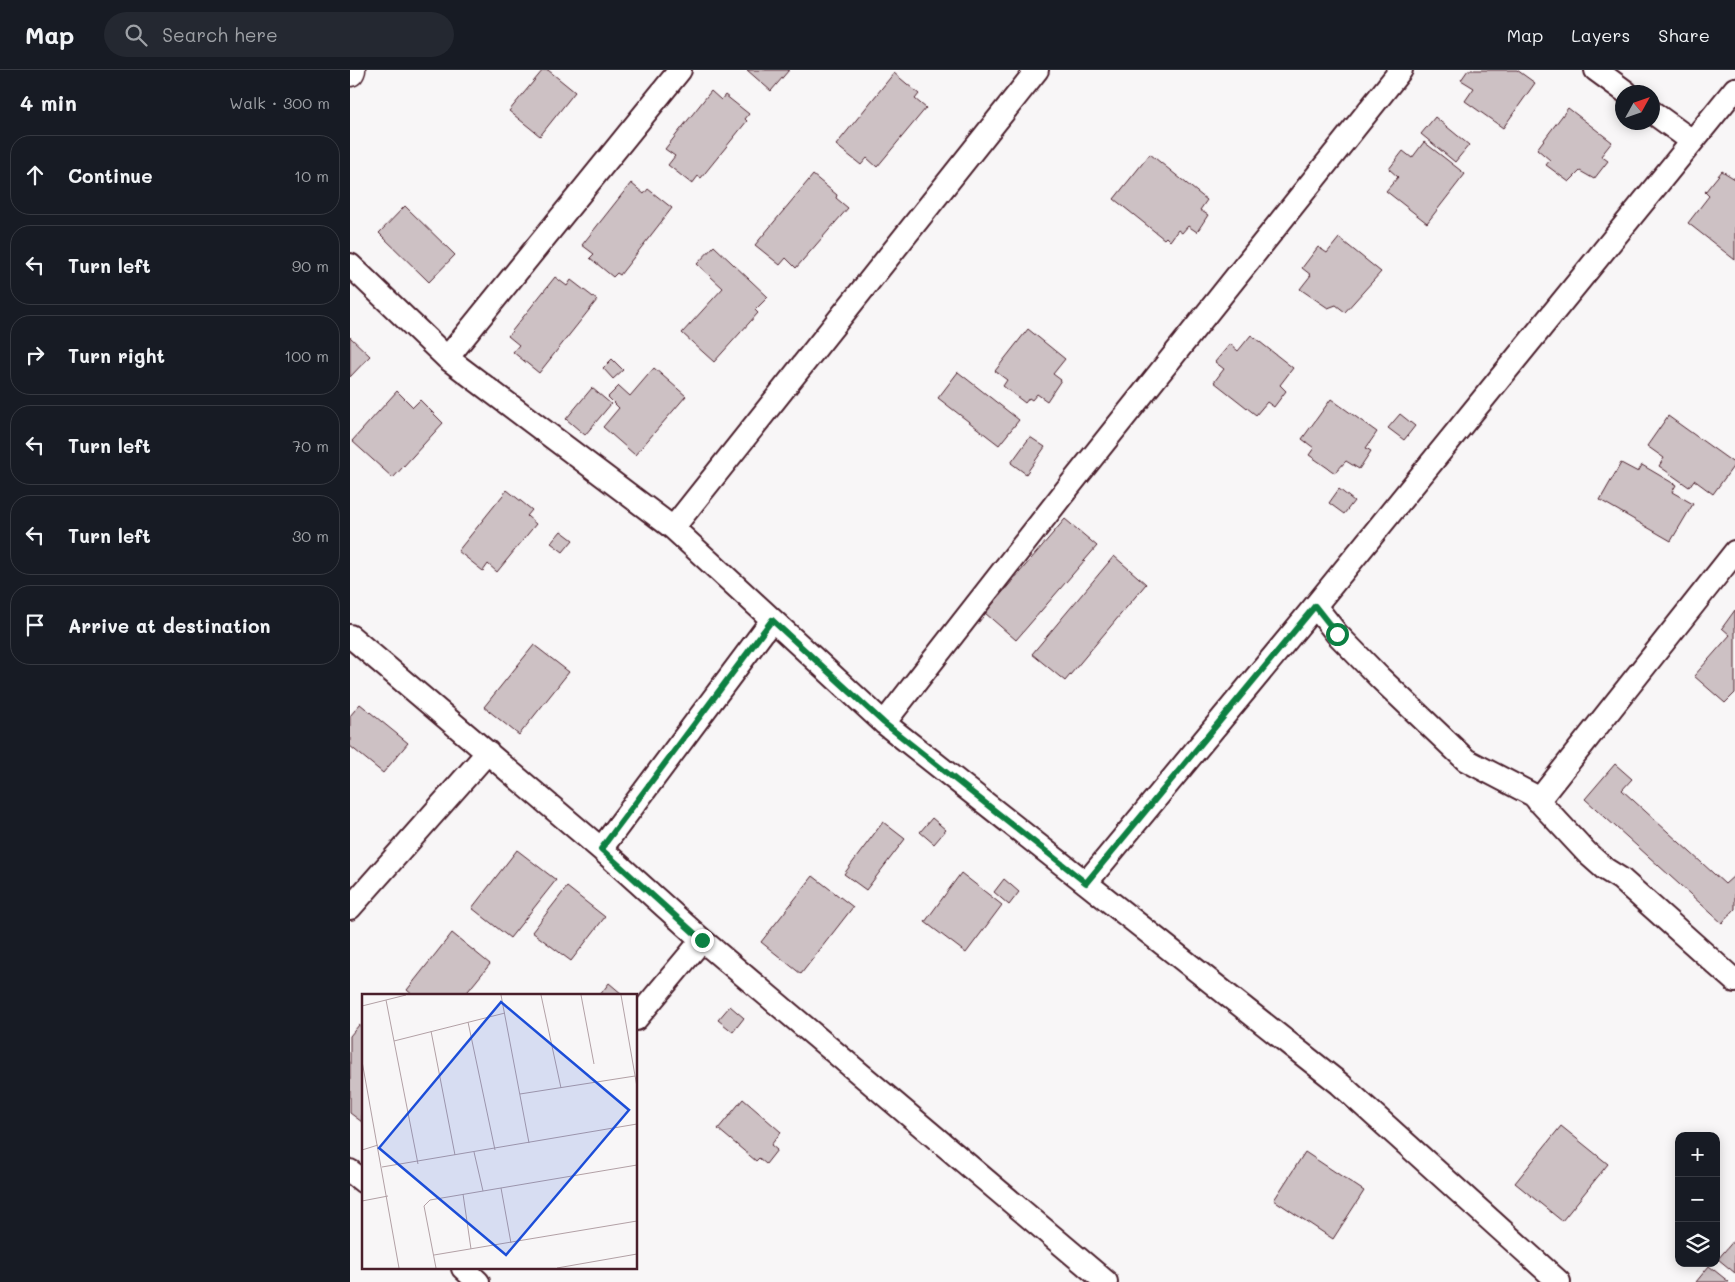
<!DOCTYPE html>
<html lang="en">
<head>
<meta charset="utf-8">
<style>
  body { margin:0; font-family:Mali,sans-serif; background:#242831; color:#f1f3f6 }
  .controls { position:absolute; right:15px; bottom:15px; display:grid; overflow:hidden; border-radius:10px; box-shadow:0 2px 12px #0003 }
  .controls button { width:45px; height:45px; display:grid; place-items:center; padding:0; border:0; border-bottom:1px solid #363941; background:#171b24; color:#f1f3f6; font:25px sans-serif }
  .compass { position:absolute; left:1265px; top:15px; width:45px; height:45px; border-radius:50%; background:#171b24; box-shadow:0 2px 12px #0003; rotate:50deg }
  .stop { position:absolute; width:15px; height:15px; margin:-11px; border:4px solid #0b8043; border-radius:50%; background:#fff }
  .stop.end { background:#0b8043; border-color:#fff; box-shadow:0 1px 5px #0008 }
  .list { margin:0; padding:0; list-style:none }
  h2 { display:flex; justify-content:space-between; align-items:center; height:65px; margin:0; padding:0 20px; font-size:21px }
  h2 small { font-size:16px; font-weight:400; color:#9ea1a6 }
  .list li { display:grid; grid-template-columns:32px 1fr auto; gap:15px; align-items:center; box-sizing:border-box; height:80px; margin:0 10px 10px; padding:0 10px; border:1px solid #363941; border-radius:20px }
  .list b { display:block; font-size:19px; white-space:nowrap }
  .list em { font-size:16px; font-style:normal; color:#9ea1a6 }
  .icon { flex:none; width:28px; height:28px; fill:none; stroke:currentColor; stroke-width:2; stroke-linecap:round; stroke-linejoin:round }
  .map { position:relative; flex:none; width:1385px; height:1212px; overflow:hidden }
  header { display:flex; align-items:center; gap:30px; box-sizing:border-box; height:70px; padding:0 25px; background:#171b24; border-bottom:1px solid #363941 }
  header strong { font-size:24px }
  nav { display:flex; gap:28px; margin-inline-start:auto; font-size:18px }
  .search { width:350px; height:45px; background:#242831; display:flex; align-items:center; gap:12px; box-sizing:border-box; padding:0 18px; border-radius:28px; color:#9ea1a6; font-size:19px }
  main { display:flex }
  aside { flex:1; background:#171b24 }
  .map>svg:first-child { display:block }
  .building { fill:#cdc1c4; stroke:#4a1f2b }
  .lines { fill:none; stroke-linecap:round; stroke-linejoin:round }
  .minor-casing { stroke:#4a1f2b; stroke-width:26 }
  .tertiary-casing { stroke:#4a1f2b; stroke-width:31 }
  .minor { stroke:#fff; stroke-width:22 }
  .tertiary { stroke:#fff; stroke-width:28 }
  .route { stroke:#0b8043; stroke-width:6 }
  .inset-road { fill:none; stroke:#b2a0a5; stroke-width:1 }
  .view { fill:#1d4ed8; fill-opacity:0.15; stroke:#1d4ed8; stroke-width:2.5 }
  .inset-edge { fill:none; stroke:#4a1f2b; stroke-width:2.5 }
</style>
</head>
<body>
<header>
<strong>Map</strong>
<div class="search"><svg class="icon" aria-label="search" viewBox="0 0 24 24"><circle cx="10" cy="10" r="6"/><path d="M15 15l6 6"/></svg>Search here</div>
<nav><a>Map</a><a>Layers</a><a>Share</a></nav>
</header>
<main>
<aside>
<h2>4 min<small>Walk · 300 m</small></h2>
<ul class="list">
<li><svg class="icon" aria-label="ahead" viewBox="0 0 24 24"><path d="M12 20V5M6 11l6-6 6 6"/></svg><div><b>Continue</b></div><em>10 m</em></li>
<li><svg class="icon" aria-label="left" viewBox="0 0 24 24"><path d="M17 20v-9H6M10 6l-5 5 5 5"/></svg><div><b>Turn left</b></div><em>90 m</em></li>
<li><svg class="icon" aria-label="right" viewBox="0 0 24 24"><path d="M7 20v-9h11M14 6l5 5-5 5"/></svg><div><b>Turn right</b></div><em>100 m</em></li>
<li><svg class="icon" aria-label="left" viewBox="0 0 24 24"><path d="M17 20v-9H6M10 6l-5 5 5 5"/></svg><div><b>Turn left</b></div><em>70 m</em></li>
<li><svg class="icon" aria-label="left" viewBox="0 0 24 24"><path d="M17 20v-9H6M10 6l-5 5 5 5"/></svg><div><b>Turn left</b></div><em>30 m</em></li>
<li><svg class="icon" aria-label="arrive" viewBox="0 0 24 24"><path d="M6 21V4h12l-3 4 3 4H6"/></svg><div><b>Arrive at destination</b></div></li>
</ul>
</aside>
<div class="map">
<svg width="1385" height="1212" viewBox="0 0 1385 1212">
  <rect width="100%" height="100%" fill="#f8f6f7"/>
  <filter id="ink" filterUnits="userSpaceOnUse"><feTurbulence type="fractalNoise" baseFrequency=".02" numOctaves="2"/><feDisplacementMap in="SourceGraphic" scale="10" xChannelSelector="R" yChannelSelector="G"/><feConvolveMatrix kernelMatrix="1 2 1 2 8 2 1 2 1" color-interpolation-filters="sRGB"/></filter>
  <g filter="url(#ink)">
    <path class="building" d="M193 0H198L225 22 190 66 159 41Z
      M397 0H439L421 21Z
      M1118 0H1167L1185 13 1153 58 1115 31 1124 18 1111 10Z
      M544 3 569 24 565 29 576 38 527 97 517 88 511 95 486 75Z
      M361 21 371 30 375 25 399 44 395 49 397 51 351 108 348 106 342 114 318 95 325 86 315 79Z
      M1218 38 1262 72 1251 86 1258 91 1244 109 1230 101 1219 112 1196 95 1200 90 1187 79Z
      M1085 47 1119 75 1105 92 1071 64Z
      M1074 72 1115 104 1077 153 1036 121 1048 107 1039 99 1053 81 1062 88Z
      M800 84 857 130 850 140 858 145 847 162 838 156 832 163 828 160 820 171 816 167 814 169 764 129Z
      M1372 101 1385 109V190L1338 153 1359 126 1355 122Z
      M463 105 487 125 486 128 498 138 446 198 436 188 430 195 405 175Z
      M281 113 294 124 298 119 322 138 270 205 267 203 263 207 240 188 244 184 232 175Z
      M55 136 105 185 79 212 29 163Z
      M989 168 1031 202 995 242 986 235 978 238 950 219 961 205 952 198 968 177 977 183Z
      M364 176 418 227 405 240 408 243 364 292 332 263 373 218 347 194Z
      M205 207 217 216 221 210 247 230 189 303 163 282 169 275 158 266Z
      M678 259 715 289 703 304 711 310 697 331 687 324 682 330 679 328 675 333 653 316 657 310 645 301Z
      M901 265 943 298 930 315 936 321 924 337 917 332 906 345 864 312 874 299 865 292 880 274 888 281Z
      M0 267 20 286 0 307Z
      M262 289 273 300 263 309 253 298Z
      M304 298 336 326 285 385 253 357 269 338 258 327 269 316 280 326Z
      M608 302 669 350 649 375 588 328Z
      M242 318 261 334 235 365 216 349Z
      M47 321 63 337 70 330 93 353 43 408 2 371Z
      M981 329 1027 362 1016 378 1021 381 1009 399 996 391 985 403 959 385 964 378 952 369Z
      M1050 344 1065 356 1054 370 1038 358Z
      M1318 346 1385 394 1363 424 1344 410 1339 417 1309 396 1314 388 1297 376Z
      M680 367 695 377 676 404 661 393Z
      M1271 393 1288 402 1292 395 1326 415 1322 422 1343 434 1321 471 1250 430Z
      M989 419 1004 431 994 444 979 433Z
      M157 420 182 440 177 446 186 454 147 502 138 494 133 501 108 481Z
      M715 449 747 476 666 570 635 543Z
      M211 461 223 470 213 482 201 473Z
      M764 486 796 514 715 611 682 584Z
      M1385 540V623L1375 633 1344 606 1380 565 1372 558Z
      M184 575 219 602 169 665 134 637Z
      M10 634 58 673 33 703 0 676V646Z
      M1265 694 1282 709 1272 720 1375 814 1385 805V839L1372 853 1235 729Z
      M582 748 596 760 584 774 570 762Z
      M533 752 555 769 516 820 494 804Z
      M167 780 206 810 160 868 122 838Z
      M611 803 652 835 616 883 575 852Z
      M463 806 503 837 451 904 411 872Z
      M654 809 669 822 659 835 644 822Z
      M217 817 255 847 221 891 182 862Z
      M102 863 140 894 114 926H64L57 920Z
      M259 913 272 924 271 926 250 925Z
      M380 936 394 948 383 962 368 950Z
      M9 955 14 959 12 1052 0 1043V966Z
      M393 1029 431 1062 421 1075 427 1080 416 1094 409 1088 406 1091 368 1059Z
      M1211 1056 1258 1094 1212 1151 1165 1113Z
      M955 1082 1014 1121 983 1169 924 1130Z
      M1385 1169V1203L1368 1189Z
      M1359 1196 1379 1212H1346Z"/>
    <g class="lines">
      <g class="minor-casing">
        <path id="minor" d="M1246 0 1276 22
          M1302 42 1342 71
          M0 195 97 288 323 458 534 653 990 1014 1209 1212
          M97 288 330 0
          M323 458 687 0
          M965 536 987 564 1030 608 1116 690 1183 725 1237 783 1255 799 1271 809 1385 911
          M0 566 251 779 352 870 756 1212
          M534 653 713 424 1051 0
          M1188 731 1385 482
          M251 779 422 550
          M736 813 965 536 1385 19
          M0 838 138 682
          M286 949 352 870
          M0 1101 14 1112
          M113 1198 128 1212"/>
      </g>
      <g class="tertiary-casing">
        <path id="tertiary" d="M0 2 1 0"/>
      </g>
      <use href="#minor" class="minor"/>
      <use href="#tertiary" class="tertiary"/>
    </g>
  </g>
  <g class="lines" filter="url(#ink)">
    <path class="route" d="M352 870 251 779 422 550 534 653 736 813 965 536 987 564"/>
  </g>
  <g transform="translate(12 924)">
    <rect width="275" height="275" fill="#f8f6f7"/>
    <path class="inset-road" d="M139 1 167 149M179 1 199 94M219 1 232 70M259 1 275 93M24 6 56 170M0 12 44 1M106 28 133 156M69 37 93 161M32 47 143 19M0 67 37 274M158 100 273 82M0 156 16 151M112 158 121 197M20 173 275 130M139 194 149 249M101 200 109 255M0 207 26 202M72 261 275 227M74 274 62 212 68 206 275 171M195 274 275 260"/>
    <path class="view" d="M139 8 267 116 144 261 17 154Z"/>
    <rect width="275" height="275" class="inset-edge"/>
  </g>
</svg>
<div class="controls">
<button>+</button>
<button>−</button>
<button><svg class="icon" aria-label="layers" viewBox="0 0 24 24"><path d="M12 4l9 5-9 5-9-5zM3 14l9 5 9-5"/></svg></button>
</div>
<svg class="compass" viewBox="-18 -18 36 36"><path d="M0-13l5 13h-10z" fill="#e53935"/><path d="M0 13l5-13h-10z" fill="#9ea1a6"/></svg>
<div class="stop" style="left:987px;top:564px"></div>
<div class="stop end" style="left:352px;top:870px"></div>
</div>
</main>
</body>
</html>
